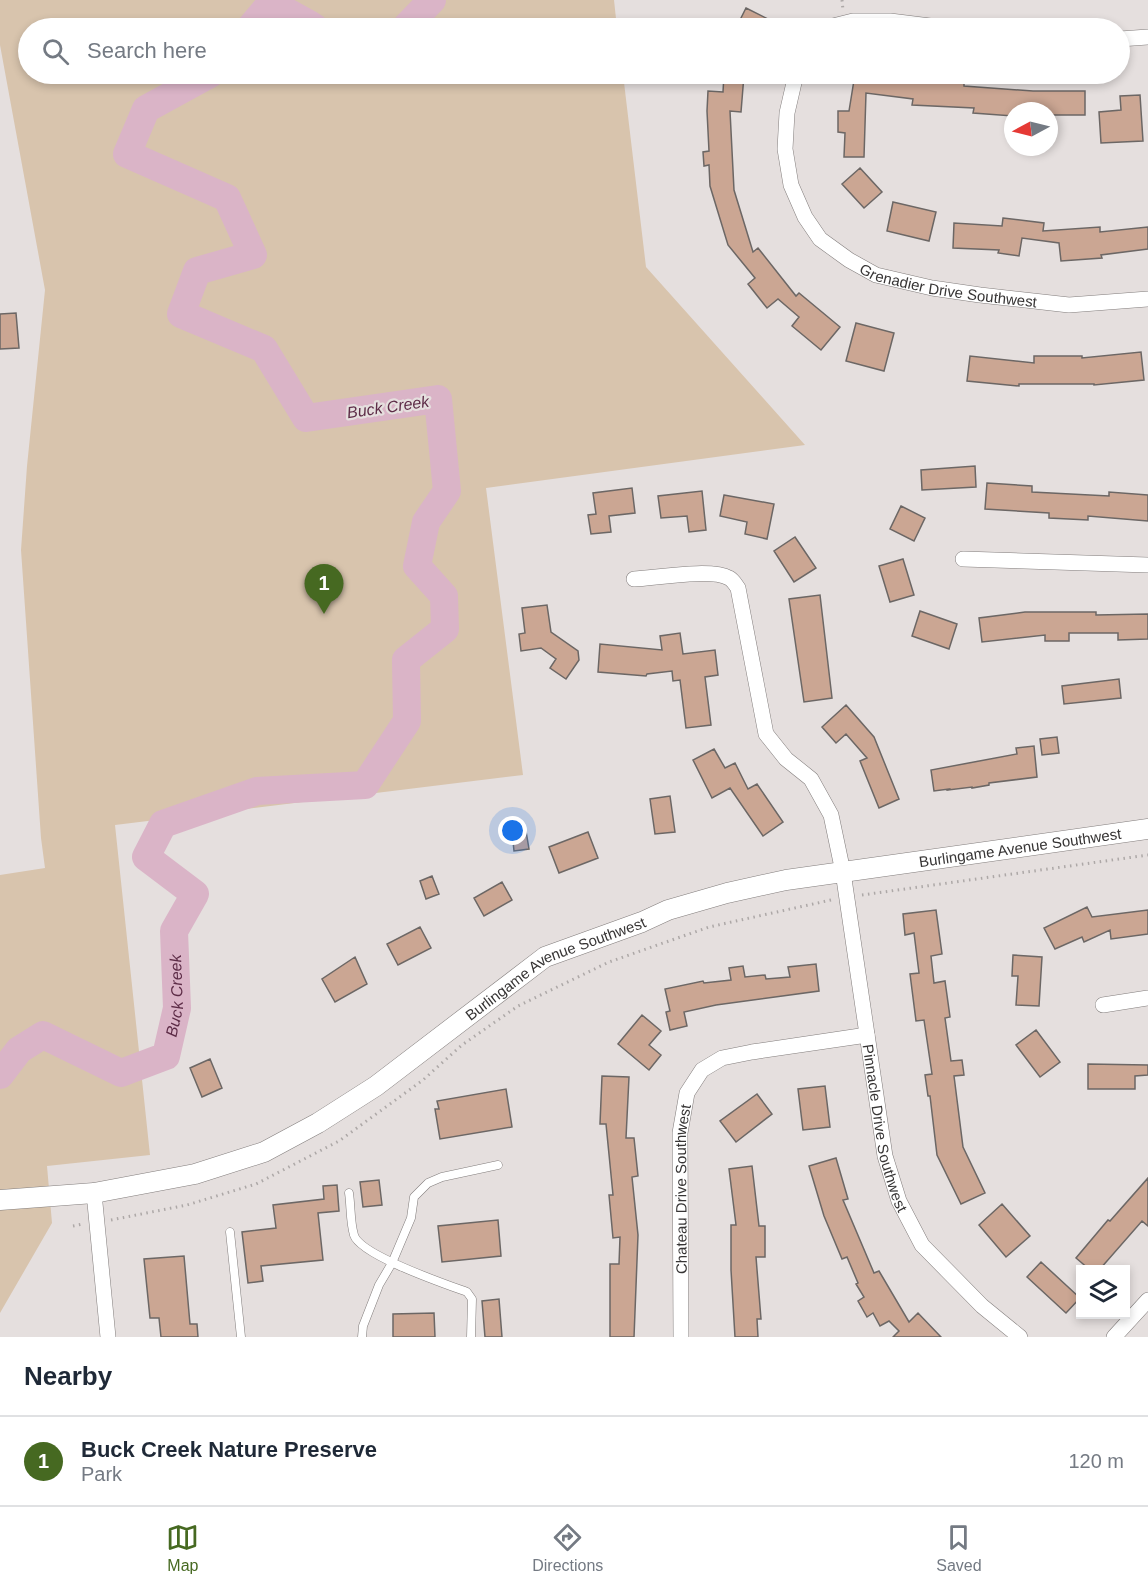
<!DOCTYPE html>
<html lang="en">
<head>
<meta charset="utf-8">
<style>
  body { margin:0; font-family:Helvetica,sans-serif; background:#f6f6f7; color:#1f2937 }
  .controls { position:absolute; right:18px; bottom:18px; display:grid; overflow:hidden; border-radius:0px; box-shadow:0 3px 9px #0003 }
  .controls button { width:54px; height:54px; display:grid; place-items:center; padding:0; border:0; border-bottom:2px solid #e0e1e3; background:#fff; color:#1f2937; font:30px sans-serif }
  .compass { position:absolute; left:1004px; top:102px; width:54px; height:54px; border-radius:50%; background:#fff; box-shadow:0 3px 9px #0003; rotate:263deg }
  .you { position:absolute; left:513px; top:831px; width:21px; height:21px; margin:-15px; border:4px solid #fff; border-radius:50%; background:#1a73e8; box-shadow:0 0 0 9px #1a73e833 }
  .badge { display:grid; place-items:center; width:39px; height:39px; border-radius:50%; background:#466921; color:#fff; font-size:20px; font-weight:700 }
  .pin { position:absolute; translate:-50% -50px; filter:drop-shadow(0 2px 3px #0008) }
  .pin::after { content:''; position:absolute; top:32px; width:21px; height:18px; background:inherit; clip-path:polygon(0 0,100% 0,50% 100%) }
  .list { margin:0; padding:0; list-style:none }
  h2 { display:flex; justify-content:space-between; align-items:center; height:78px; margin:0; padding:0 24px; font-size:26px }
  h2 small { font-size:20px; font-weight:400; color:#747a83 }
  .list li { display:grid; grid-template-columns:39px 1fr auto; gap:18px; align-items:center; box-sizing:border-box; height:90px; padding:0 24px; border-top:2px solid #e0e1e3 }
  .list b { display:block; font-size:22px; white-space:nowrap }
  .list p { margin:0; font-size:20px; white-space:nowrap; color:#747a83 }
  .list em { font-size:20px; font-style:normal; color:#747a83 }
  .icon { flex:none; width:33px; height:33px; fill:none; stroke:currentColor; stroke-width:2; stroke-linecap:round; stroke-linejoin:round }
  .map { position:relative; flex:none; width:1148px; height:1337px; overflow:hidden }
  .search { position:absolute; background:#fff; box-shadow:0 3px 9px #0003; left:18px; right:18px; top:18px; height:66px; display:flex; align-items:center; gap:15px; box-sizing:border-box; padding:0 21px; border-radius:33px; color:#747a83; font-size:22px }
  .sheet { height:168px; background:#fff }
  nav { display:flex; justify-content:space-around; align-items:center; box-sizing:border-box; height:84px; border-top:2px solid #e0e1e3; background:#fff; font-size:16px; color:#747a83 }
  nav a { display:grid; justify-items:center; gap:3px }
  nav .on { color:#466921 }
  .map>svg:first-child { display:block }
  .green { fill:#d8c4ad }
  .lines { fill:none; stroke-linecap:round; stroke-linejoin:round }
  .river { stroke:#dab4c7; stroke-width:28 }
  .building { fill:#cba693; stroke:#6c6765; stroke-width:1.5 }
  .service-casing { stroke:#827d7c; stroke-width:9 }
  .minor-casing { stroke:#827d7c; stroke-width:16 }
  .tertiary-casing { stroke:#827d7c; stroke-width:21 }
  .path { stroke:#ada8a7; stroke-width:3; stroke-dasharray:1.5 4.5; stroke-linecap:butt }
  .service { stroke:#fff; stroke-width:8 }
  .minor { stroke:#fff; stroke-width:15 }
  .tertiary { stroke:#fff; stroke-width:20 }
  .labels { text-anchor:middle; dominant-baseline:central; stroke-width:4.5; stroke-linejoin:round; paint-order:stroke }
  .street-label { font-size:15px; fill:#373535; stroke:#e5dfde }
  .water-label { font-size:16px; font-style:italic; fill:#5d2c47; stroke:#e5dfde }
</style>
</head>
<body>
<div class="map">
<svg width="1148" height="1337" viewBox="0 0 1148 1337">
  <rect width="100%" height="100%" fill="#e5dfde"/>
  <path class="green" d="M0 0H614L617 28H28V74H623L646 267 805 445 486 488 523 775 115 825 150 1155 47 1166 52 1223 0 1313V875L45 868 41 838 21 550 27 466 45 290 0 45Z"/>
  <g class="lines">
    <g class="river">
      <path d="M250 28 271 3 309 24 315 28"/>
      <path d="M405 28 432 0"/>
      <path id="s1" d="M0 1075 19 1050 43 1035 121 1073 166 1056 177 1008 174 931 195 894 146 857 163 824 257 791 365 785 407 721 406 660 445 629 444 596 417 566 426 522 447 491 438 399 306 418 264 349 181 314 197 271 253 255 227 198 127 154 146 109 210 74"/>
    </g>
  </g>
  <path class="building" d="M746 8 770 20 766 28H736Z
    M724 74 744 75 741 112 730 111 734 190 753 252 758 248 796 296 799 293 840 327 821 350 792 326 799 317 778 299 767 308 748 284 755 278 728 245 710 186 709 165 704 166 703 152 709 151 707 111 708 91 723 92Z
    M855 74H880L901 77V78L964 82V86L1033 91H1085V115H1049V111H1013V116L973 113 974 108 912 105 913 99 866 93 864 157H844L845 133 838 132V111H849Z
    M1140 95 1143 141 1101 143 1099 112 1121 110 1120 96Z
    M860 168 882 192 864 208 842 184Z
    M893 202 936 212 929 241 887 231Z
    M1003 218 1044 223 1043 231 1100 227V232L1148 227V249L1101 255 1102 258 1061 261 1059 243 1022 238 1019 256 998 253 999 250 953 248 954 223 1002 226Z
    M16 313 19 348 0 349V314Z
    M856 323 894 333 884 371 846 361Z
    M1141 352 1144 380 1094 385V384H1019V386L967 381 970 356 1034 363V356H1082V358Z
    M975 466 976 487 922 490 921 470Z
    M987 483 1032 486V492L1109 496V492L1148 495V521L1088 516V520L1049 518V513L985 509Z
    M632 488 635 513 609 516 611 532 591 534 588 515 596 514 593 493Z
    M702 491 706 530 689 532 687 516 661 518 658 496Z
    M724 495 774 504 767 539 745 534 747 522 720 516Z
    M901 506 925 518 914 541 890 529Z
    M795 537 816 568 794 582 774 551Z
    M903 559 914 595 890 602 879 566Z
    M820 595 832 698 804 702 789 599Z
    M547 605 551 632 578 651 579 660 566 679 550 668 556 659 541 648 521 651 519 634 525 633 522 608Z
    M920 611 957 624 949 649 912 636Z
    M1025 612H1096V615L1148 614V639L1118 640V633H1069V641H1045V635L982 642 979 618Z
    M680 633 683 654 715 650 718 675 705 677 711 725 686 728 680 680 673 681 672 671 647 674 646 676 598 672 600 644 662 650 660 636Z
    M1119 679 1121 698 1064 704 1062 686Z
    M846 705 874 737 899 799 879 808 860 761 867 758 846 734 836 743 822 727Z
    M1057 737 1059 753 1042 755 1040 739Z
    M1034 746 1037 777 989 783V785L972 788V787L948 790 949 789 934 791 931 770 1017 754 1016 748Z
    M714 749 725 768 735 763 748 789 757 784 783 822 763 836 730 788 712 798 693 760Z
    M670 796 675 832 655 834 650 799Z
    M526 831 529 849 514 851 512 832Z
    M588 832 598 858 559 873 549 847Z
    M432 876 439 894 426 899 420 881Z
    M502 882 512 900 484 916 474 898Z
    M1087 907 1092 917 1148 910V934L1111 939 1110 930 1084 942 1082 937 1055 949 1044 928Z
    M936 910 942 954 931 956 934 983 945 981 950 1017 945 1018 951 1061 962 1060 964 1075 954 1076 963 1147 985 1193 961 1204 937 1155 930 1096H928L925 1075 932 1074 924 1020 916 1021 910 974 919 973 914 933 905 935 903 914Z
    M420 927 431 948 398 965 387 944Z
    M1013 955 1042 957 1039 1006 1016 1005 1018 976H1012Z
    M355 957 367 984 335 1002 322 979Z
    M816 964 819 991 716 1005 684 1012 687 1026 670 1030 666 1012 670 1011 665 989 703 981 704 983 731 980 729 968 743 966 745 977 765 975 766 979 790 977 788 967Z
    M642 1015 661 1031 649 1045 661 1055 649 1070 618 1044Z
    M1036 1030 1060 1062 1040 1077 1016 1045Z
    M210 1059 222 1088 202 1097 190 1068Z
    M1088 1064 1148 1065V1075L1135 1076V1089H1088Z
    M602 1076 629 1077 626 1138H634L638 1176 632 1177 638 1235 634 1337H610V1264H619L620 1237 613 1238 609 1195H613L606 1124H600Z
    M825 1086 830 1127 803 1130 798 1089Z
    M506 1089 512 1127 440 1139 435 1109H439L437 1101Z
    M757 1094 772 1114 736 1142 720 1121Z
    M836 1158 848 1199 843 1200 874 1273 879 1271 909 1322 918 1313 941 1337H893L899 1331 889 1321 880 1326 873 1313 867 1317 858 1301 864 1297 856 1284 858 1283 847 1257 842 1259 824 1216 809 1166Z
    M752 1166 759 1226H765V1257H756L761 1319H757L758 1337H735L731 1270V1225H736L729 1169Z
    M1148 1178V1226L1142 1221 1100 1269H1089L1076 1258 1108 1220 1110 1221Z
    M379 1180 382 1205 363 1207 360 1182Z
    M337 1185 339 1211 318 1213 323 1260 261 1266 263 1281 248 1283 242 1232 276 1228 273 1205 324 1199 323 1186Z
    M1002 1204 1030 1236 1006 1257 979 1225Z
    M498 1220 501 1256 442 1262 438 1226Z
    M184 1256 190 1324H197L198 1337H161L159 1318H150L144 1259Z
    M1041 1262 1080 1298 1066 1313 1027 1277Z
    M499 1299 502 1337H485L482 1301Z
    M434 1313 435 1337H393V1314Z"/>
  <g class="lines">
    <g class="service-casing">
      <path id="service" d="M349 1193C351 1206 350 1222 354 1235 360 1255 445 1284 467 1292L472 1299 471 1337
        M230 1232 241 1337
        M362 1337 363 1326 379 1285 392 1263 411 1218 414 1197 428 1183 442 1177 498 1165"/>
    </g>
    <g class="minor-casing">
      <g id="minor">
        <path d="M825 28 853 21H890L946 28"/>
        <path d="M1120 39 1148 37"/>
        <path id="s2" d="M796 74 787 113 785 149 791 185 805 217 820 239 849 260 876 275 932 288 980 295 1069 305 1148 299"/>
        <path d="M963 559 1148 565"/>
        <path id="s3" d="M634 579C656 578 711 568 729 578 733 580 735 584 738 588L766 734 786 759 811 779 831 815 843 872 885 1156 899 1201 922 1245 982 1306 1020 1337"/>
        <path d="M1103 1005 1148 998"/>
        <path d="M94 1193 108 1337"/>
        <path id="s4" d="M681 1337 680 1133 687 1093 702 1070 722 1058 752 1052 867 1035"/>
        <path d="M1114 1337 1148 1300"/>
      </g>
    </g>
    <g class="tertiary-casing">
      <g id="tertiary">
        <path id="s5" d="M0 1200 94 1193 195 1174 264 1152 318 1123 376 1086 545 957 642 922 668 910 727 893 786 880 1148 829"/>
      </g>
    </g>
    <path class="path" d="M842 0 843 10
      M862 895 1148 855
      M111 1220 187 1205 256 1184 339 1141 423 1080 462 1045 518 1006 609 962 709 927 831 900
      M73 1226 83 1224"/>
    <use href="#service" class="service"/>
    <use href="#minor" class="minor"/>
    <use href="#tertiary" class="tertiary"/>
  </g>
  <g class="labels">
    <g class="street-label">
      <text stroke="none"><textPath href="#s2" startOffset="314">Grenadier Drive Southwest</textPath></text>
      <text stroke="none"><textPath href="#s5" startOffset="1102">Burlingame Avenue Southwest</textPath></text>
      <text stroke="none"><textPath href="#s5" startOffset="616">Burlingame Avenue Southwest</textPath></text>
      <text stroke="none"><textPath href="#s3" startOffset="681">Pinnacle Drive Southwest</textPath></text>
      <text stroke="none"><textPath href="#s4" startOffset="148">Chateau Drive Southwest</textPath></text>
    </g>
    <g class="water-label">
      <text transform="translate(388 407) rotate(-8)">Buck Creek</text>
      <text stroke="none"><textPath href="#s1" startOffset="256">Buck Creek</textPath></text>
    </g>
  </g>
</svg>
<div class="controls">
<button><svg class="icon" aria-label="layers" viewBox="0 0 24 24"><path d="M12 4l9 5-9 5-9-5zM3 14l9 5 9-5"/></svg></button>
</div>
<svg class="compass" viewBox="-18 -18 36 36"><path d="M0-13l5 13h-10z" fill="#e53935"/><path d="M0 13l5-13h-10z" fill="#747a83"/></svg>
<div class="you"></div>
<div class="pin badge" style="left:324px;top:614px">1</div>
<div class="search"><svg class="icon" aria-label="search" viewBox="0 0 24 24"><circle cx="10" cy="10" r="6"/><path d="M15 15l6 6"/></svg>Search here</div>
</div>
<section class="sheet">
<h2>Nearby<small></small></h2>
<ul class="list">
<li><span class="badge">1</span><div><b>Buck Creek Nature Preserve</b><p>Park</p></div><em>120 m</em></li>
</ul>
</section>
<nav>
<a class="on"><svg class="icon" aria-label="map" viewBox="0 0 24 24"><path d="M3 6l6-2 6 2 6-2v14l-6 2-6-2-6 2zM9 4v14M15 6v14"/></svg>Map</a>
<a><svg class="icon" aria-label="directions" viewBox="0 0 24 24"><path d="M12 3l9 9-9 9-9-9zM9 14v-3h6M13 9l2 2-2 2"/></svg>Directions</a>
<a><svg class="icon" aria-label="saved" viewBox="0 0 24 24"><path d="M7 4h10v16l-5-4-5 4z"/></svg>Saved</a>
</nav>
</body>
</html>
